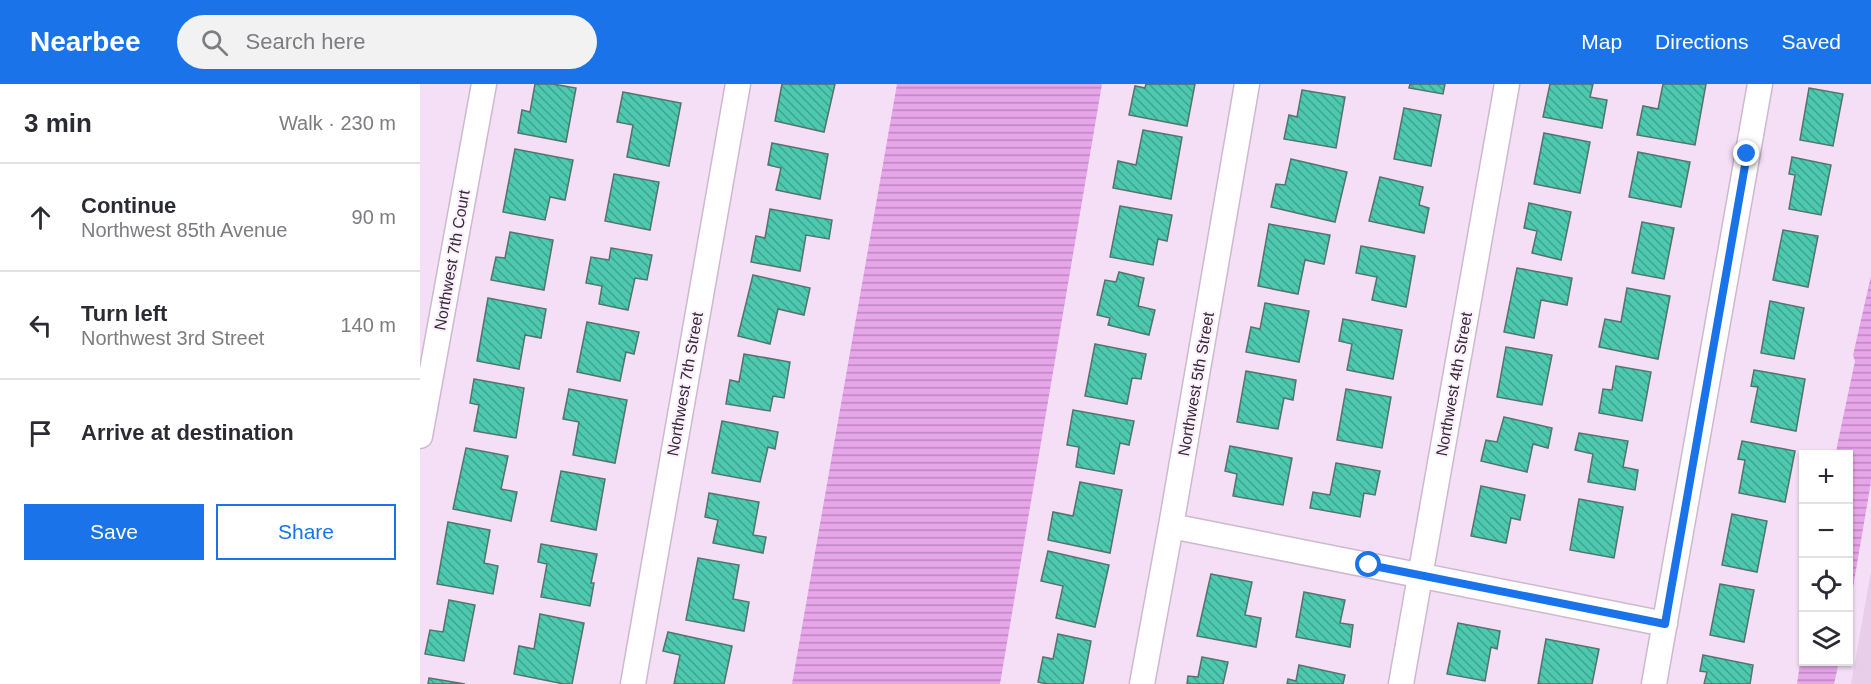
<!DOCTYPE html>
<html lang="en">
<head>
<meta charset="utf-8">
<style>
  body { margin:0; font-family:Arial,sans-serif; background:#f2f2f3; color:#2b2b33 }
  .controls { position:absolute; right:18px; bottom:18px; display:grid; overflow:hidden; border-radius:0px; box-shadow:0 2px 4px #0004 }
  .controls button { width:54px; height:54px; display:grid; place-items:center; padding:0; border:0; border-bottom:2px solid #e1e1e2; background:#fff; color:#2b2b33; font:30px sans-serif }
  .stop { position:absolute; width:18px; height:18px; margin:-14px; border:4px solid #1a73e8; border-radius:50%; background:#fff }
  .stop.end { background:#1a73e8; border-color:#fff; box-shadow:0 2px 6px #0008 }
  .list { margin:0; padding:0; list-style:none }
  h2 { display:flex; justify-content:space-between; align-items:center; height:78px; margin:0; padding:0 24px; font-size:26px }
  h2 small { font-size:20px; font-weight:400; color:#7c7c81 }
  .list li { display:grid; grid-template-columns:39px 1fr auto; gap:18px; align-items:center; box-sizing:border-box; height:108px; padding:0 24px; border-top:2px solid #e1e1e2 }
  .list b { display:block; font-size:22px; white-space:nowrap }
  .list p { margin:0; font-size:20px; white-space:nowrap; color:#7c7c81 }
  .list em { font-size:20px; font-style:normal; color:#7c7c81 }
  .actions { display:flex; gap:12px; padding:18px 24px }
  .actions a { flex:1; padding:14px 0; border:2px solid #1a73e8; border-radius:0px; text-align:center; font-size:21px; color:#1a73e8 }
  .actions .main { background:#1a73e8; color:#fff }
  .icon { flex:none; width:33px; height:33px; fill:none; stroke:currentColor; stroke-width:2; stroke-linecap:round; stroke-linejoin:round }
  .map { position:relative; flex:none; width:1451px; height:600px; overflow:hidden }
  header { display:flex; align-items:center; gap:36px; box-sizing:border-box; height:84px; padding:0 30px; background:#1a73e8; color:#fff }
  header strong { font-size:28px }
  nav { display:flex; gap:33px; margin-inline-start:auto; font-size:21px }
  .search { width:420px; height:54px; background:#f2f2f3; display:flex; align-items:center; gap:15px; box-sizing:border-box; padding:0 21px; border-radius:33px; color:#7c7c81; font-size:22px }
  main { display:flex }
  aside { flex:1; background:#fff }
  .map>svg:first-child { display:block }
  .built { fill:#e8cee9 }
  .water { fill:url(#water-rules) }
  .building { fill:url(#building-back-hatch); stroke:#54736b; stroke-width:1.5 }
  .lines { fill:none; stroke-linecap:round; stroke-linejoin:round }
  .minor-casing { stroke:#cdb9ce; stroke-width:27 }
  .minor { stroke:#fff; stroke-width:24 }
  .route { stroke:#1a73e8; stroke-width:8 }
  .labels { text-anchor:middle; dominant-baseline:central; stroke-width:4.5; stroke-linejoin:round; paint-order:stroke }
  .street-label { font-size:16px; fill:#332b33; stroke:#fdf0fd }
</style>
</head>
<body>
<header>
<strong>Nearbee</strong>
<div class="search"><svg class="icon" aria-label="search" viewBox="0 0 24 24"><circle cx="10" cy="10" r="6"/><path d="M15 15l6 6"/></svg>Search here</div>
<nav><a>Map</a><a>Directions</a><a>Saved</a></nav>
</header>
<main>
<aside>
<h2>3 min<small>Walk · 230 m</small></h2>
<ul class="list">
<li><svg class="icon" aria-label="ahead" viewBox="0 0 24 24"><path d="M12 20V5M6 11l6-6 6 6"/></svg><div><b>Continue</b><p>Northwest 85th Avenue</p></div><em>90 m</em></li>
<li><svg class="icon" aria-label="left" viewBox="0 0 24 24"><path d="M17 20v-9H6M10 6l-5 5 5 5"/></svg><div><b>Turn left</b><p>Northwest 3rd Street</p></div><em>140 m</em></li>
<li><svg class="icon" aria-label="arrive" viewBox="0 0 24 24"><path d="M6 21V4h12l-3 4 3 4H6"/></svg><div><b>Arrive at destination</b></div></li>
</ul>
<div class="actions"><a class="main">Save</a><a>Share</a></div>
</aside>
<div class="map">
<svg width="1451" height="600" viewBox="0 0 1451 600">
  <defs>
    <pattern id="water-rules" width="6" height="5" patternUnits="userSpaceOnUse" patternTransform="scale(1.5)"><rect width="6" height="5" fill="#e7a6ea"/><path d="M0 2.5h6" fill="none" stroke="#bc87be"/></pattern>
    <pattern id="building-back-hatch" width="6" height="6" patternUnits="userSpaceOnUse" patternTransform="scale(1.5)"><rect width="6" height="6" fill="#4cc9af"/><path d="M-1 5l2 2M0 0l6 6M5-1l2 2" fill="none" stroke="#40a38f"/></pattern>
  </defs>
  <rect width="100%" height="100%" fill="#f5dff6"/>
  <path class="built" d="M1451 487V600H1431Z"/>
  <path class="water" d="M477 0H682L580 600H372Z
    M1451 192V398L1429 527 1428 370H1416L1417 362 1435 277 1433 271Z
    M1383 547 1384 578H1419L1414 600H1377C1380 582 1381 565 1383 547Z"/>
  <path class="building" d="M115 0H133L156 4 146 58 98 49 102 26 110 28Z
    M362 0H415L404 48 355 37Z
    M726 0H775L767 42 709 31 715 2 725 4Z
    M990 0H1025L1023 10 989 4Z
    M1130 0H1173L1170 13 1187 16 1182 44 1123 33Z
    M1243 0H1286L1275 61 1217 51 1223 22 1238 25Z
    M1389 4 1423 10 1413 62 1380 56Z
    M882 6 925 13 916 64 864 55 869 31 877 33Z
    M203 8 261 19 249 82 207 73 213 41 197 38Z
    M984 24 1021 31 1011 82 974 75Z
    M723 46 762 53 751 115 693 104 698 77 716 81Z
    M1124 49 1170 58 1160 109 1114 100Z
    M352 59 408 70 400 115 356 106 361 84 348 81Z
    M95 65 153 76 145 116 130 113 125 136 83 128Z
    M1218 68 1270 78 1261 123 1209 113Z
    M1372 73 1411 81 1401 131 1369 125 1375 91 1369 90Z
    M871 75 927 88 915 138 851 123 856 100 865 101Z
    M194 90 239 98 230 146 185 137Z
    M960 93 1003 103 999 121 1009 124 1004 149 949 137Z
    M1109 119 1151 128 1141 176 1112 169 1117 147 1104 144Z
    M700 122 752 131 747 157 738 155 733 181 690 173Z
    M350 125 412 136 409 155 386 151 380 187 331 178 336 152 345 154Z
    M1222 138 1254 144 1244 195 1212 189Z
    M849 140 910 151 904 180 885 176 878 210 838 202Z
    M1363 146 1398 152 1388 203 1353 196Z
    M90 148 133 156 124 206 71 196 76 173 85 174Z
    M941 162 995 172 986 223 952 216 957 193 936 189Z
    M191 164 232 171 227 196 215 194 208 226 179 220 182 202 166 199 171 173 189 176Z
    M1097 184 1152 194 1147 221 1121 216 1114 254 1084 248Z
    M699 188 724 194 718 222 735 226 729 251 688 241 690 234 677 231 685 196 696 198Z
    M333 191 390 204 384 231 358 225 350 260 318 252Z
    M1207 204 1250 212 1238 275 1179 263 1185 235 1201 238Z
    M68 214 126 225 121 254 105 251 99 285 57 277Z
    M1350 217 1384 224 1374 275 1341 269Z
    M845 219 889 227 879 278 826 268 831 243 840 245Z
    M923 235 982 246 973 295 927 286 932 260 919 257Z
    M167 238 219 248 214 270 206 268 200 297 157 288Z
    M675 260 726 270 721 295 712 294 707 320 665 312Z
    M1086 263 1132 271 1122 321 1077 313Z
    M324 270 370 278 364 314 353 312 350 327 306 320 310 296 319 298Z
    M1196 282 1231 288 1222 337 1179 329 1183 305 1192 306Z
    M1334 286 1385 295 1376 347 1331 338 1338 303 1331 302Z
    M826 287 876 296 873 316 864 314 858 345 817 338Z
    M54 295 104 304 96 354 54 347 59 321 50 319Z
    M149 305 207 316 195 379 153 371 159 338 143 335Z
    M926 305 971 313 962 364 917 356Z
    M653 326 714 337 709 361 700 359 694 390 656 383 659 363 647 361Z
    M1084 333 1132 344 1128 364 1113 360 1107 388 1061 377 1066 356 1077 358Z
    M302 337 358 348 355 365 348 363 340 398 292 389Z
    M1159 349 1208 357 1203 383 1218 386 1215 406 1168 398 1173 370 1155 366Z
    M1322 357 1375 367 1365 418 1319 409 1325 376 1318 375Z
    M810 362 872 374 863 421 813 412 817 390 805 387Z
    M46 364 88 372 81 405 97 408 91 437 33 425Z
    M916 379 960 387 955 411 944 409 940 433 890 424 893 408 910 411Z
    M141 387 185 395 176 446 131 437Z
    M660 398 702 406 690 469 628 456 633 428 653 432Z
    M1061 402 1105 411 1100 436 1091 434 1086 459 1051 452Z
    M289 409 339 418 333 451 346 453 343 469 293 459 298 436 285 433Z
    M1159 415 1203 423 1194 474 1150 466Z
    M1312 430 1347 437 1337 488 1302 481Z
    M28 438 70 446 64 479 78 482 73 510 17 500Z
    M121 460 177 470 171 499H174L170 522 121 513 127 480 118 478Z
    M628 467 689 481 675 543 636 534 643 502 621 497Z
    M278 474 319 481 313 515 329 518 324 547 266 536Z
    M791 490 832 498 825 531 841 534 836 563 777 552Z
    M1300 500 1334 506 1324 558 1290 551Z
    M884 508 925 516 920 539 933 541 930 563 876 553Z
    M29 516 55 521 44 577 5 570 10 546 23 548Z
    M120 530 164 539 152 600H144L94 590 99 562 114 565Z
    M1038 539 1080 547 1077 565 1071 563 1065 597 1027 590Z
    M248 548 312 562 304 600H254L260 571 243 567Z
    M638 550 671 557 663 600H627L618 598 623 573 633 575Z
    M1126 555 1179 565 1172 600H1118Z
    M1283 571 1333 581 1330 600H1284L1287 588 1280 587Z
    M782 573 808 578 803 600H767L768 592 778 593Z
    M879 581 925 591 923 600H867L868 595 876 597Z
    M9 594 45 600H8Z"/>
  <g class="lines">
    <g class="minor-casing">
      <path id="minor" d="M0 352 64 0
        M751 442 1245 540
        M213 600 318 0
        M722 600 751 442 827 0
        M981 600 1087 0
        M1234 600 1340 0"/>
    </g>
    <use href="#minor" class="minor"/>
  </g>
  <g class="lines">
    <path class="route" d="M949 481 1245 540 1327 70"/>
  </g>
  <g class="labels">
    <g class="street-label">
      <text transform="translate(32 176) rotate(-80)">Northwest 7th Court</text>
      <text transform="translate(265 300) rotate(-80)">Northwest 7th Street</text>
      <text transform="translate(776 300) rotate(-80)">Northwest 5th Street</text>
      <text transform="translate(1034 300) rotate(-80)">Northwest 4th Street</text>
    </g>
  </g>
</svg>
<div class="controls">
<button>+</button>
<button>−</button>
<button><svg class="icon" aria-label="locate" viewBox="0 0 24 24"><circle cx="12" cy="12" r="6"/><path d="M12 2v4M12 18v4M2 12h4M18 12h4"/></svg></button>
<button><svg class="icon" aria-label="layers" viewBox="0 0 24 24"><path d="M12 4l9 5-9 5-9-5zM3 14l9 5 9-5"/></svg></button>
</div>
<div class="stop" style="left:949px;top:481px"></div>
<div class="stop end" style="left:1327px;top:70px"></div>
</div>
</main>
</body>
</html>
